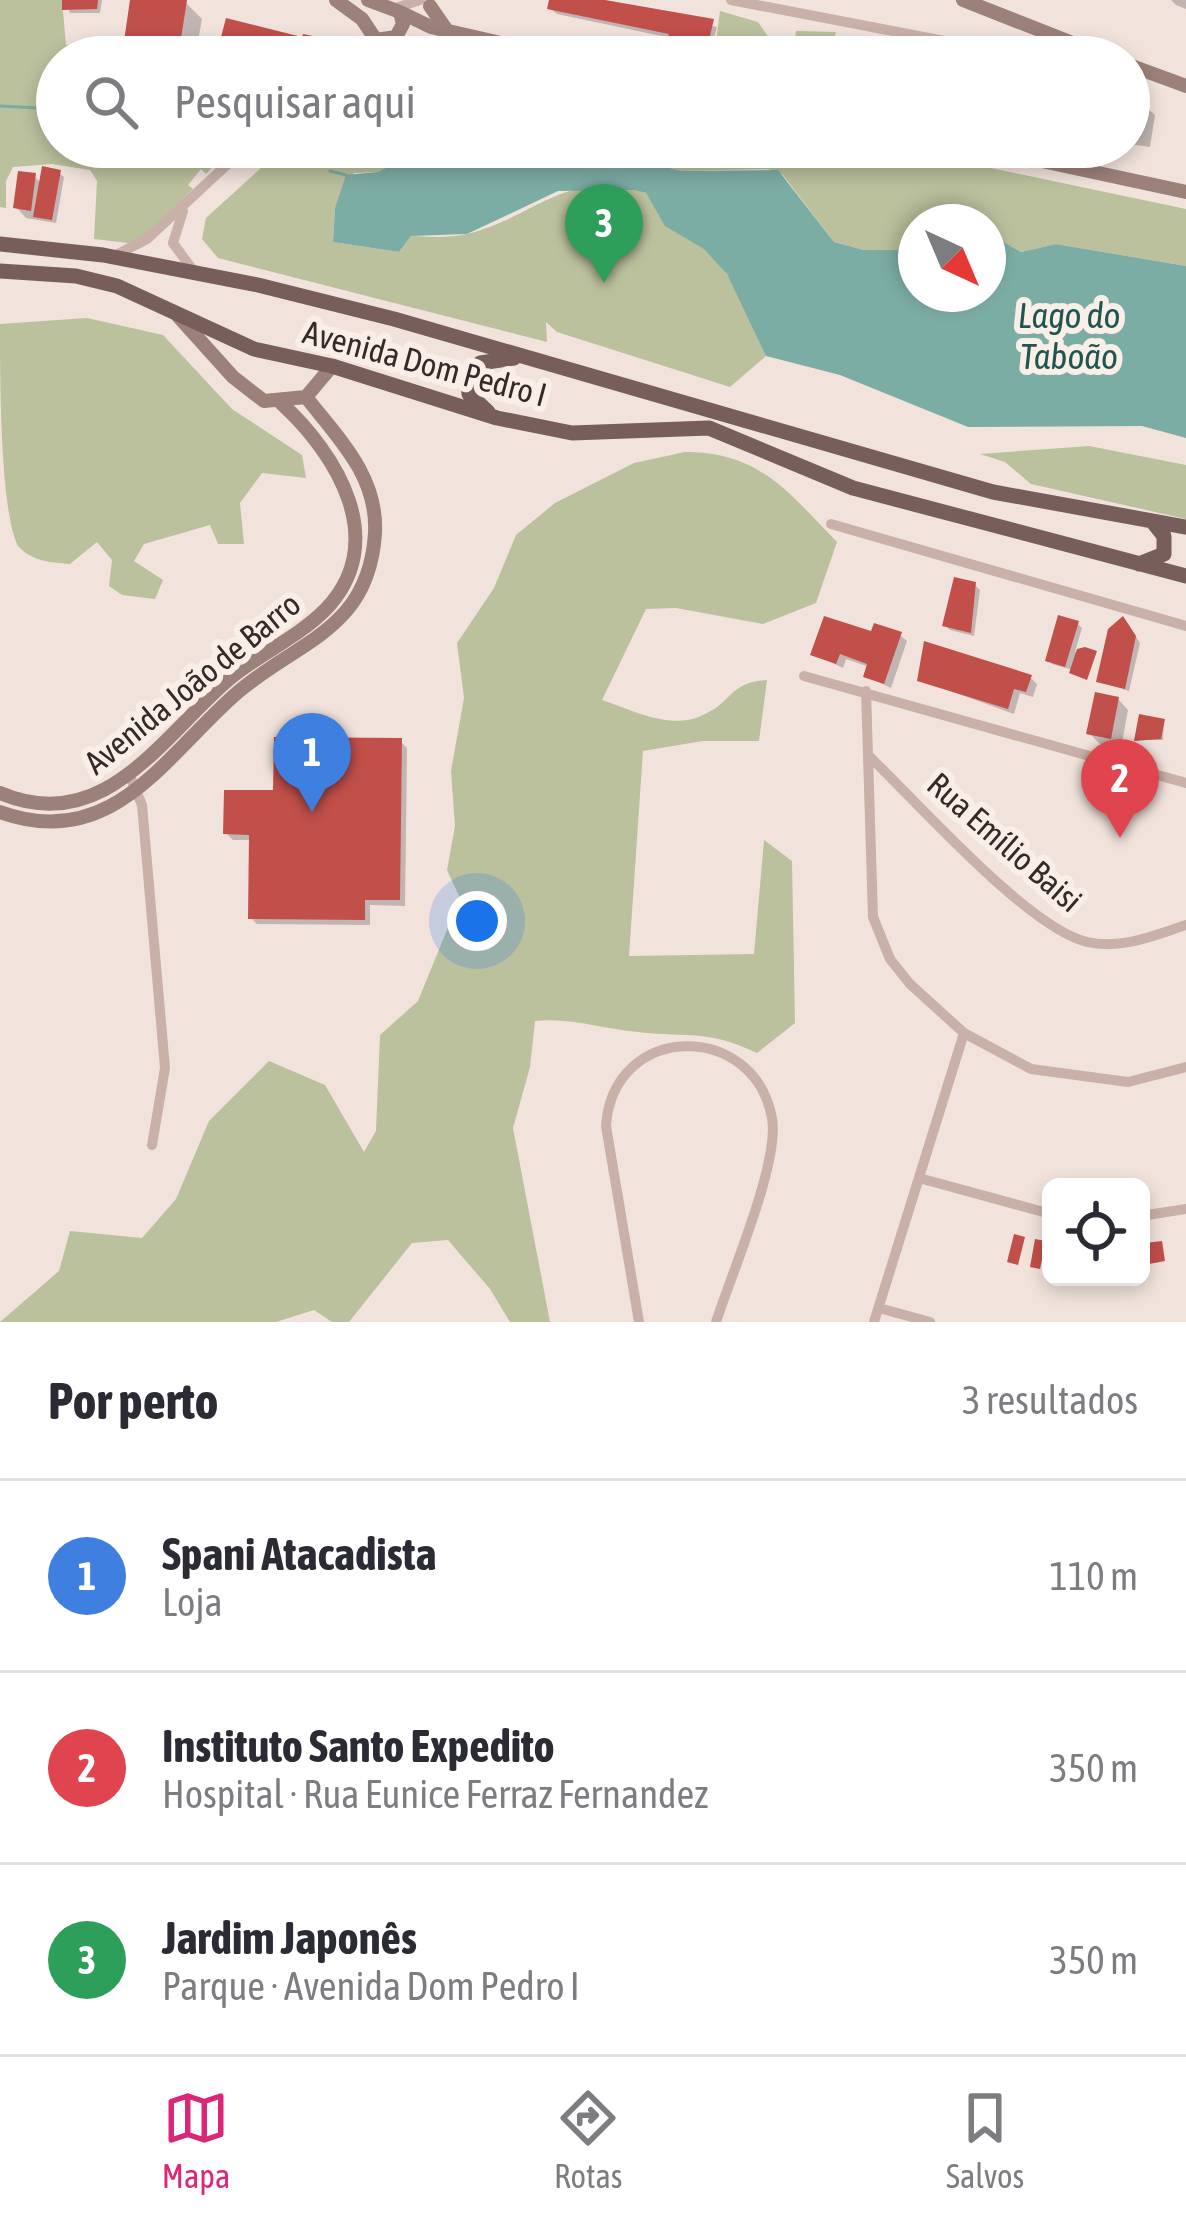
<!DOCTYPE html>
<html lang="pt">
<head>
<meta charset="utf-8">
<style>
  body { margin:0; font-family:"Asap Condensed",sans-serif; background:#f7f7f7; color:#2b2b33 }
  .controls { position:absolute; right:36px; bottom:36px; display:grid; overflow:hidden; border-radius:18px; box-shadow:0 6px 18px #0003 }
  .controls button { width:108px; height:108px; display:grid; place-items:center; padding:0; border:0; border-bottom:3px solid #e1e1e2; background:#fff; color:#2b2b33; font:60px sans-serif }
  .compass { position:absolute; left:898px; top:204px; width:108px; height:108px; border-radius:50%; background:#fff; box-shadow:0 6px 18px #0003; rotate:136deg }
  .you { position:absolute; left:477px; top:921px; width:42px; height:42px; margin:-30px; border:9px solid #fff; border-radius:50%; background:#1a73e8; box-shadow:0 0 0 18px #1a73e833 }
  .badge { display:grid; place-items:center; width:78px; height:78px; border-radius:50%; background:#db2777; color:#fff; font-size:39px; font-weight:700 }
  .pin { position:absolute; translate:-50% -99px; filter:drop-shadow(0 3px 6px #0008) }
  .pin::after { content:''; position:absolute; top:63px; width:42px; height:36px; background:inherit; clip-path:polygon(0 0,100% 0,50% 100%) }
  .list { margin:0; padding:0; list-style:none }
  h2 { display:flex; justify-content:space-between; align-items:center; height:156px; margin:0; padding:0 48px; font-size:51px }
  h2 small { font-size:39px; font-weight:400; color:#7c7c81 }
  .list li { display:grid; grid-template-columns:78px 1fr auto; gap:36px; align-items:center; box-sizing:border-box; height:192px; padding:0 48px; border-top:3px solid #e1e1e2 }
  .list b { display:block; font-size:45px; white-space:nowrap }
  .list p { margin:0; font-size:39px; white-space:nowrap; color:#7c7c81 }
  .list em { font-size:39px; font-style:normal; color:#7c7c81 }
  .icon { flex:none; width:66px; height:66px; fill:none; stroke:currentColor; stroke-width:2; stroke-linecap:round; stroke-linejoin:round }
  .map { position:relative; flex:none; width:1186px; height:1322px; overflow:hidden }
  .search { position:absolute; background:#fff; box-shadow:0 6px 18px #0003; left:36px; right:36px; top:36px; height:132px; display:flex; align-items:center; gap:30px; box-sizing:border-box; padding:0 42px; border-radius:66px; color:#7c7c81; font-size:45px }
  .sheet { height:732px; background:#fff }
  nav { display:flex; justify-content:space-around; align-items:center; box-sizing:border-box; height:168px; border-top:3px solid #e1e1e2; background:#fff; font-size:33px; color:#7c7c81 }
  nav a { display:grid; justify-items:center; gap:6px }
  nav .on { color:#db2777 }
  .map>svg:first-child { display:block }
  .green { fill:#bbc09d }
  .water { fill:#7cada5 }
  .shadow { fill:#0003 }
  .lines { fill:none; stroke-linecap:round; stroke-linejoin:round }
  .stream { stroke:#7cada5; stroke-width:3 }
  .building { fill:#c14f4a }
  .street { stroke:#c9b1a9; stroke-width:10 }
  .secondary { stroke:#9c807a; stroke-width:14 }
  .primary { stroke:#775e5a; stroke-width:15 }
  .labels { text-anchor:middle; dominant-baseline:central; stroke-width:12; stroke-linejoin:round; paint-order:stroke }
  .street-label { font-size:33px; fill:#362a28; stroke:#f9eee8 }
  .water-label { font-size:36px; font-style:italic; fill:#1f564f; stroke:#f9eee8 }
</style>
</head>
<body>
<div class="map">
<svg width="1186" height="1322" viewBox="0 0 1186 1322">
  <rect width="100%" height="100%" fill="#f1e3dc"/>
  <path class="green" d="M0 0H62L66 45 93 44 152 57H57V147H231L206 174 201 169 188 185 193 189 136 244 94 239 97 181 90 170 52 164 13 167 6 181V208L0 207Z
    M720 11 758 22 779 52 794 49 796 31 836 32 828 57H714Z
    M284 147H423L378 172 354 173 335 208 333 242 399 252 411 236C429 237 450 238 467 234 537 217 563 168 646 193 670 234 675 223 706 250 737 278 750 319 766 356L730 387 557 332 546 322 547 342 218 258 202 239 206 218Z
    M594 147H891L1186 209V266L1056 244 1021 252 988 233V222H916V250H864L834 242 783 175 768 169 681 171Z
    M87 318 163 335 232 409 302 455 306 478 262 473 240 503 244 544H218L210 525 144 544 134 561 163 580 155 599 122 595 109 586 112 560 97 542 70 564C50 562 33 562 18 546 0 511 0 376 0 324Z
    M1089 446 1186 465V519L1031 484 1005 462 980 454Z
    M685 452C760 452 788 492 837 542L816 603 763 624 676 608 646 609 602 700C632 710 672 731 703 715 733 702 729 682 767 680L759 741H703L643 751 629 956 754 954 764 840 792 861 795 1023 757 1053C707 1029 690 1038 638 1032 602 1029 571 1017 535 1021L530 1067 513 1128 550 1322H510L490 1289 448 1240 412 1243 349 1322H332L314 1310 276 1322H0L59 1271 70 1231 142 1238 176 1199 209 1121 269 1061 325 1085 364 1152 376 1131 380 1035 418 1001 460 898 447 870 455 826 451 771 464 698 457 643 494 588 516 535 555 503 634 463Z"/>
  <path class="water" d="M423 147H594L681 171 778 170 834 242 864 250H916V294H988V233L1021 252 1056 244 1186 266V438L1142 426 968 427 840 375 766 356 727 274 704 249 665 226 646 193 634 190 558 191 467 234 411 236 399 252 333 242 335 208 346 175 378 172Z"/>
  <path class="shadow" d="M65 0H102L100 13H70Z
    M133 0 186 3 202 19 195 57 143 56 127 40Z
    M552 0H588L717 27 709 57H681L666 51 671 38 557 14 550 8Z
    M1171 0H1186V9L1176 5Z
    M306 38 338 45 328 55 303 47 300 57H252L222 44 297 39 304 46Z
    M1129 102 1144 105 1155 115 1150 147 1129 144Z
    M59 173 64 177 56 223 26 218 16 207 34 176 42 184Z
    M975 585 980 590 974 636 950 630 945 625Z
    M1126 621 1140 643 1129 691 1100 682Z
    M1077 623 1082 628 1075 652 1093 654 1073 670 1052 664 1048 660Z
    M873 635H900L907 641 891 688 866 676 869 667 846 659 843 668 814 654Z
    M1030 677 1037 684 1033 697 1020 693 1014 714 920 680Z
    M1118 699 1128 710 1121 748 1100 744 1089 733Z
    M1164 722 1163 740H1137Z
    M400 741 407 748 405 906 370 905V925L257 924 251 918 252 840H233L226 833 276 793Z"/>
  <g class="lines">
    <path class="stream" d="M0 106 57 109
      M330 171 346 175"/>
  </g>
  <path class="building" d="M62 0H98L97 9 62 10Z
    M130 0H187L179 51 124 41Z
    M549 0H605L714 19 705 57H691L663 51 669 34 547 9Z
    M226 18 298 36 293 57H264L219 45Z
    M303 34 338 41 325 54 300 49Z
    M1129 99 1146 102 1140 138 1129 136Z
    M42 166 61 170 52 220 33 217Z
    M18 171 36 173 31 211 13 208Z
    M954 577 976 582 971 633 942 626Z
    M1058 615 1079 621 1065 667 1045 661Z
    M824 616 871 631 874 623 902 632 884 684 863 677 867 664 840 654 836 664 810 655Z
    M1123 616 1136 636 1125 689 1096 682 1108 629Z
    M924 641 1032 675 1026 692 1014 689 1008 709 917 681Z
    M1085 647 1097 651 1087 680 1069 673 1077 649Z
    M1095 692 1119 697 1111 739 1086 734Z
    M1139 714 1165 719 1161 739 1134 741Z
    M274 737 402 738 400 900H365V920L248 919 249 835 223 834 224 790H273Z
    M1014 1234 1025 1237 1018 1265 1007 1262Z
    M1035 1239 1046 1241 1040 1269 1030 1267Z
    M1162 1241 1165 1261 1149 1264 1145 1243Z"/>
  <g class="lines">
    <path class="street" d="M731 0 1028 57
      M396 8 420 0
      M357 57 386 42
      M183 211 173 243 195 273
      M118 254 147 239 246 147
      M831 524 1186 626
      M804 676 1186 783
      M866 691 873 917 890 959 910 984 964 1033 1031 1069 1128 1082 1186 1067
      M869 756C917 802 1028 928 1087 942 1121 950 1155 935 1186 925
      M130 776 142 805 165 1068 152 1145
      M919 1178 1051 1214
      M1141 1216 1186 1209
      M879 1308 930 1322
      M639 1322 606 1126C613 1022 754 1020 772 1118 780 1162 731 1275 716 1322
      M874 1322 964 1033"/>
    <path class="secondary" d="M336 0 362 19 376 40 396 37 403 24 400 12 368 0
      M963 0 1108 57
      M430 6 446 29
      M400 12 431 27 562 57
      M1129 65 1186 86
      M977 147 1186 192
      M178 316 233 377 264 401 306 397 332 366
      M0 793C103 837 161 738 228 680 259 654 297 638 325 610 391 542 337 454 281 403
      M0 812C113 853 166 754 238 692 299 640 369 630 375 533 378 476 338 438 306 397"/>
    <path class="primary" d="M0 244 103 255 258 285 394 319 993 492 1186 527
      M0 271 76 276 117 286 254 349 332 366 497 418 572 433 709 428 853 488 1186 576
      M488 412 469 394 468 383 480 363 514 358
      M1139 564 1164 554V536L1152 521"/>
  </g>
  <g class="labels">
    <g class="street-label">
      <text transform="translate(425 363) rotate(15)">Avenida Dom Pedro I</text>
      <text transform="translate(192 683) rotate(-39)">Avenida João de Barro</text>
      <text transform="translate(1005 842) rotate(41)">Rua Emílio Baisi</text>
    </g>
    <g class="water-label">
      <text x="1069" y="315">Lago do<tspan x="1069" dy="41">Taboão</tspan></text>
    </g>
  </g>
</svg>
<div class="controls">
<button><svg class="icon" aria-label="locate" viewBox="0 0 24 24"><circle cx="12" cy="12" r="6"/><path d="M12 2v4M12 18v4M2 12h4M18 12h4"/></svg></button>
</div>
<svg class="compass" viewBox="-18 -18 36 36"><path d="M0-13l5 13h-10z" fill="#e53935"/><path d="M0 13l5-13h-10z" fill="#7c7c81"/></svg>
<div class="you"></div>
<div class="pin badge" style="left:312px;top:812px;background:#3f7fe0">1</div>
<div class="pin badge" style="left:1120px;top:838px;background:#e0444e">2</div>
<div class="pin badge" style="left:604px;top:283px;background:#2e9e5b">3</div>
<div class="search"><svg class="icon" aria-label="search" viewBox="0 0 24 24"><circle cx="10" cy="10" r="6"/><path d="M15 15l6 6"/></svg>Pesquisar aqui</div>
</div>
<section class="sheet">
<h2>Por perto<small>3 resultados</small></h2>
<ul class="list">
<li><span class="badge" style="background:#3f7fe0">1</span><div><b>Spani Atacadista</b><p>Loja</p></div><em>110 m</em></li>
<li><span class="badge" style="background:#e0444e">2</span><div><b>Instituto Santo Expedito</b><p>Hospital · Rua Eunice Ferraz Fernandez</p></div><em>350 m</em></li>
<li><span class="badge" style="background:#2e9e5b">3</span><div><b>Jardim Japonês</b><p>Parque · Avenida Dom Pedro I</p></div><em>350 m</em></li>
</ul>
</section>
<nav>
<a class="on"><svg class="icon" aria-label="map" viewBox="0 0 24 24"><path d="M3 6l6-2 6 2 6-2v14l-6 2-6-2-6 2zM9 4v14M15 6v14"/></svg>Mapa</a>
<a><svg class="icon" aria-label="directions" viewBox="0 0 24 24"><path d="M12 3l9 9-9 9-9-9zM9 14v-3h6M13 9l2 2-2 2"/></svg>Rotas</a>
<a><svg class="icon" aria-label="saved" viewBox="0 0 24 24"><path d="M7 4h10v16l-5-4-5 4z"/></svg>Salvos</a>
</nav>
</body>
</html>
